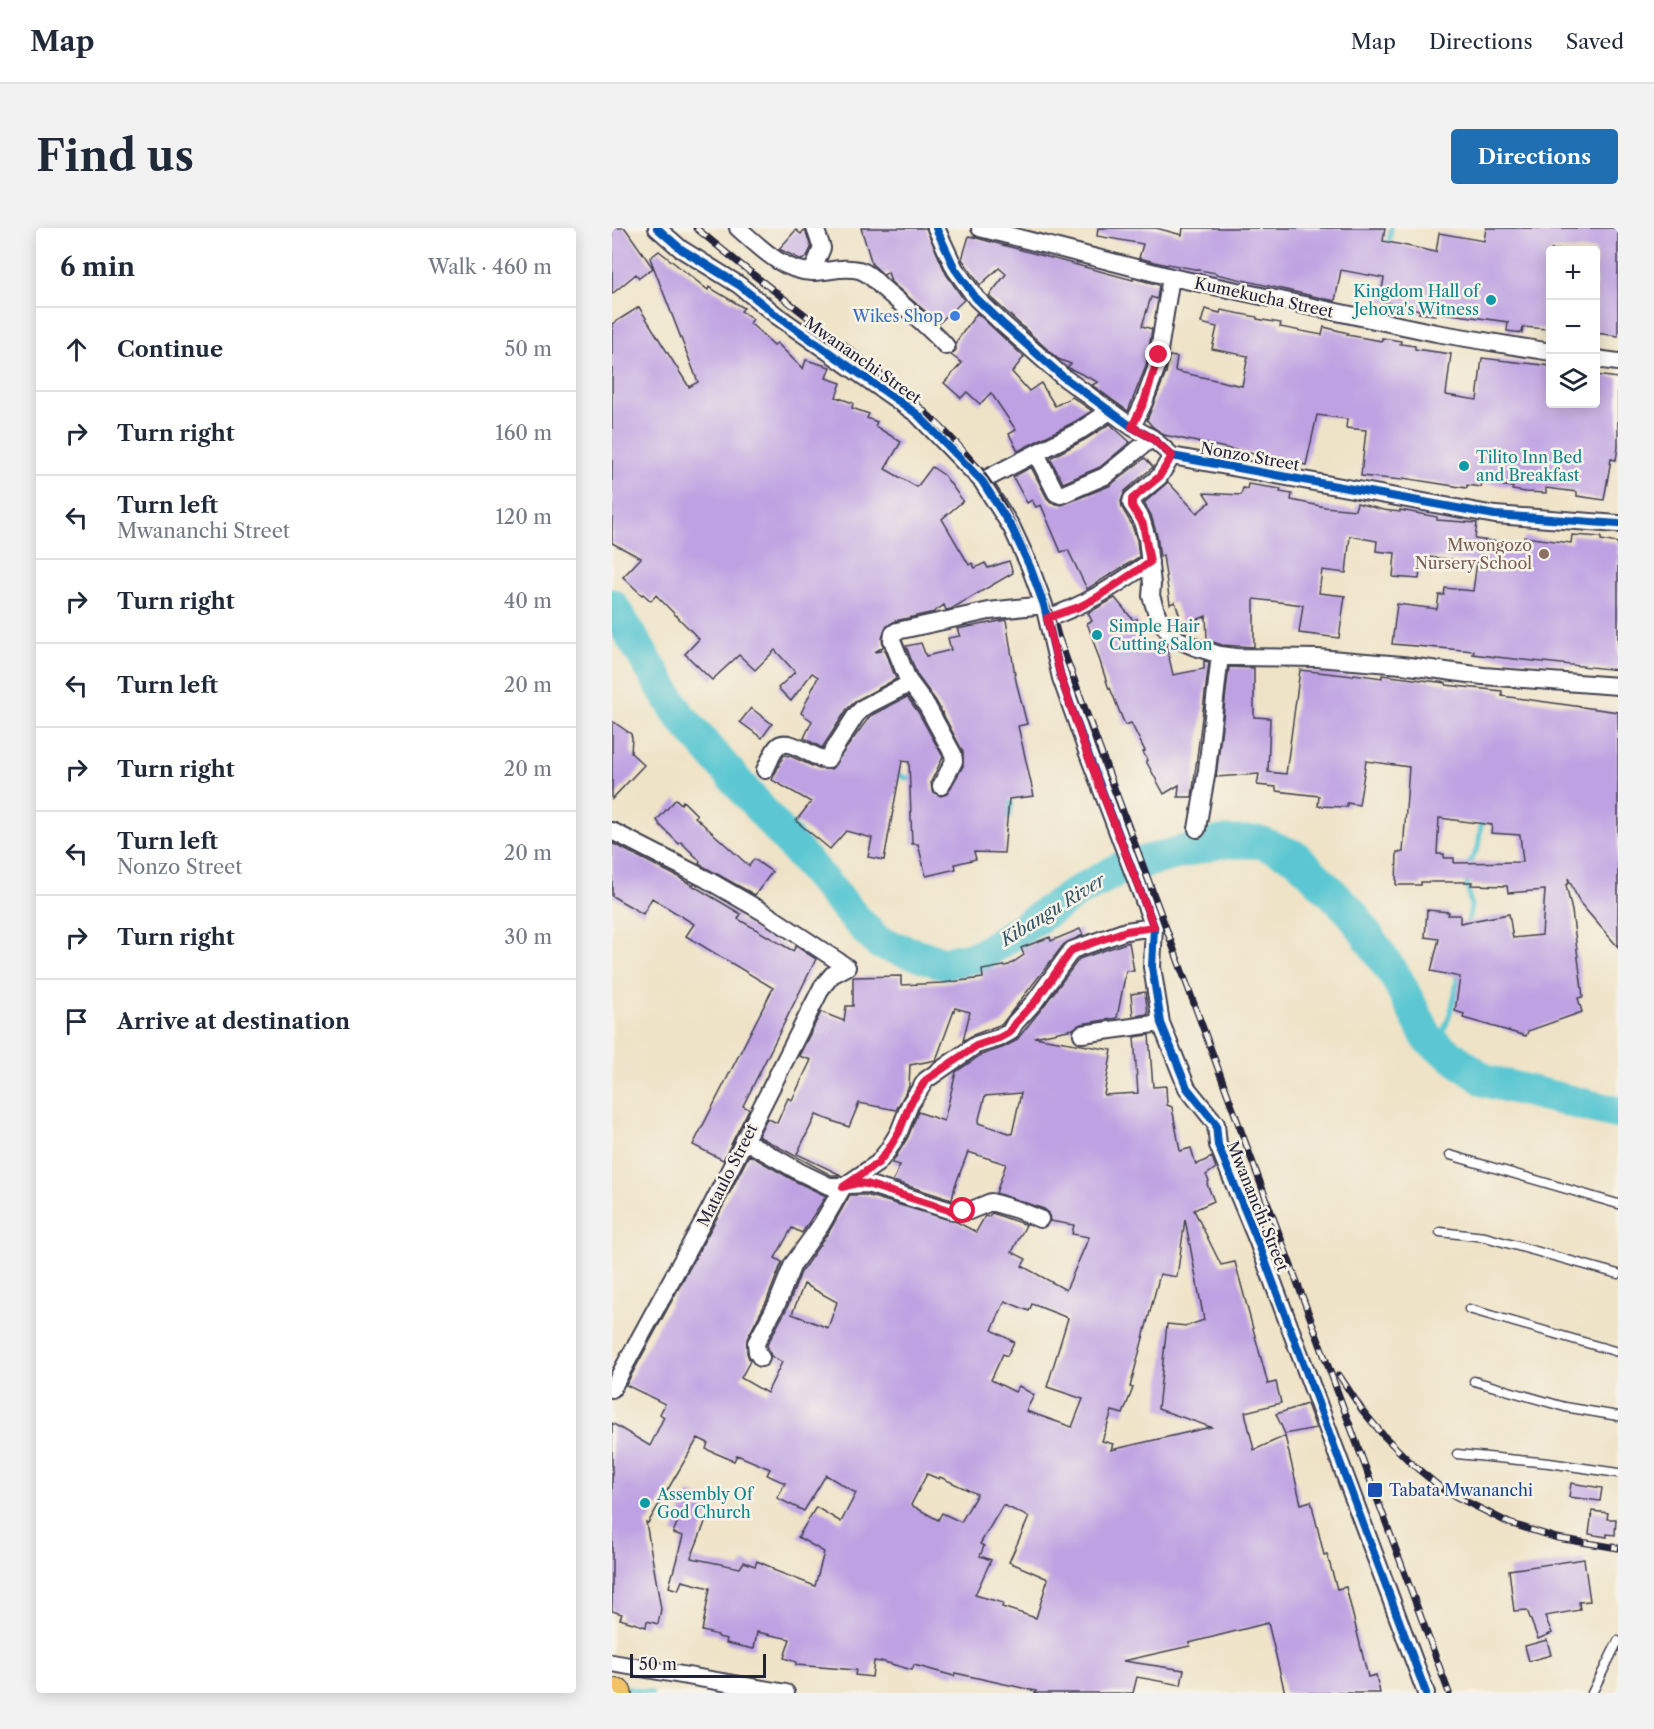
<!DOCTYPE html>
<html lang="en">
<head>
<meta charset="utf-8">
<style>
  body { margin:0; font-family:"Libre Caslon Text",serif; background:#f2f2f3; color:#1f2937 }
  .controls { position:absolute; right:18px; top:18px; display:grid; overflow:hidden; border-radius:6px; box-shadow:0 3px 15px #0003 }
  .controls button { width:54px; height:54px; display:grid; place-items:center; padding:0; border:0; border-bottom:2px solid #e0e1e3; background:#fff; color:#1f2937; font:30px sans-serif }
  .scale { position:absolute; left:18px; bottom:15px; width:136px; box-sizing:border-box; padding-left:6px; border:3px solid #22223b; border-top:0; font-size:16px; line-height:21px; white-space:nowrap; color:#22223b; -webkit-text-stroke:4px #f7f3e8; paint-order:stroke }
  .stop { position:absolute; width:18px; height:18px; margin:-14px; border:4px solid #e11d48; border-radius:50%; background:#fff }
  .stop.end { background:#e11d48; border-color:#fff; box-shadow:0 2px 6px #0008 }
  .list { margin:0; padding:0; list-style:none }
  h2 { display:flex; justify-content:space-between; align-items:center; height:78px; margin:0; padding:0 24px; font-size:26px }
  h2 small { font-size:20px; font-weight:400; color:#747a83 }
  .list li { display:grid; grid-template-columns:39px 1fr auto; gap:18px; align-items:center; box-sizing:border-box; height:84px; padding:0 24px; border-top:2px solid #e0e1e3 }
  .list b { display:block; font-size:22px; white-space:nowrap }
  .list p { margin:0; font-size:20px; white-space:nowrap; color:#747a83 }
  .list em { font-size:20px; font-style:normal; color:#747a83 }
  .icon { flex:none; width:33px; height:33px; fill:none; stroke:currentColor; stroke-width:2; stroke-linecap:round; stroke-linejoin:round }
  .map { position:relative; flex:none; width:1006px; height:1465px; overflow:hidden; border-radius:6px }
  header { display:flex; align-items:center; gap:36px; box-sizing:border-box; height:84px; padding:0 30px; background:#fff; border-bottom:2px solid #e0e1e3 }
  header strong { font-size:28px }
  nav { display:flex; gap:33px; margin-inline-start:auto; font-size:21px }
  .intro { display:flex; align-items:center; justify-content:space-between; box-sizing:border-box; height:144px; padding:0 36px }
  h1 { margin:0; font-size:42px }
  .button { padding:15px 27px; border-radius:6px; background:#1f6fb2; color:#fff; font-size:21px; font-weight:700 }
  main { display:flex; gap:36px; padding:0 36px }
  aside { flex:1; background:#fff; border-radius:6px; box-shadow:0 3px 15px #0003 }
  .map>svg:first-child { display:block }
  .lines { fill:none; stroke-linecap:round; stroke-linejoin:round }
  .stream { stroke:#5bc7d2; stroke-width:5 }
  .river { stroke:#5bc7d2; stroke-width:33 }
  .building { fill:#bea1e2; fill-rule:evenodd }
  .service-casing { stroke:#413f50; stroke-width:11 }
  .minor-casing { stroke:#413f50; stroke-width:20 }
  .primary-casing { stroke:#413f50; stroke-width:30 }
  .service { stroke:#fff; stroke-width:8 }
  .minor { stroke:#fff; stroke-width:16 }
  .primary { stroke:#f0c369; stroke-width:27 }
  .rail-casing { stroke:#22223b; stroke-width:7 }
  .rail { stroke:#f7f3e8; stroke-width:4.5; stroke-dasharray:14; stroke-linecap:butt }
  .cycleway-casing { stroke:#f7f3e8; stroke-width:11 }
  .cycleway { stroke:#0057b8; stroke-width:8 }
  .route { stroke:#e11d48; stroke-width:8 }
  .culture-dot { fill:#0f9aa8; stroke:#f7f3e8; stroke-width:2 }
  .shop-dot { fill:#3f7fe0; stroke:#f7f3e8; stroke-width:2 }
  .education-dot { fill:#8d6e63; stroke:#f7f3e8; stroke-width:2 }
  .transit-dot { fill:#1a4fb4; stroke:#f7f3e8; stroke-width:2 }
  .labels { text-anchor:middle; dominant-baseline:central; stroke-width:5; stroke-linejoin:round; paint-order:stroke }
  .culture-label { font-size:16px; fill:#0d838f; stroke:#f7f3e8; text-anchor:start }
  .street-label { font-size:16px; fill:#22223b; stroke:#f7f3e8 }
  .shop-label { font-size:16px; fill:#366cbe; stroke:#f7f3e8; text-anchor:end }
  .education-label { font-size:16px; fill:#785e54; stroke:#f7f3e8; text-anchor:end }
  .transit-label { font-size:16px; fill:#164399; stroke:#f7f3e8; text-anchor:start }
  .water-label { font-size:18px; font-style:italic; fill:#335468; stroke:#f7f3e8 }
</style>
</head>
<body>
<header>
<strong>Map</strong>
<nav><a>Map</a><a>Directions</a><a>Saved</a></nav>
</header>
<div class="intro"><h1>Find us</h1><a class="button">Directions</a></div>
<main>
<aside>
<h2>6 min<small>Walk · 460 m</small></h2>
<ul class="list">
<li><svg class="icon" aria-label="ahead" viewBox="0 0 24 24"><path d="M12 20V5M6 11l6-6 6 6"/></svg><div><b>Continue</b></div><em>50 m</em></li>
<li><svg class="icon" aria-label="right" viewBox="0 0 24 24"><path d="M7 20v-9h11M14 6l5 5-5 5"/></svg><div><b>Turn right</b></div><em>160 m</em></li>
<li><svg class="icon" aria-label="left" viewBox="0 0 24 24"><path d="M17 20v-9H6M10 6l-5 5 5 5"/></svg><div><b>Turn left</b><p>Mwananchi Street</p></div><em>120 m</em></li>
<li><svg class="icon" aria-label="right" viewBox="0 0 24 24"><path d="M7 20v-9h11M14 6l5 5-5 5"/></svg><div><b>Turn right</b></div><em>40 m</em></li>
<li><svg class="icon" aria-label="left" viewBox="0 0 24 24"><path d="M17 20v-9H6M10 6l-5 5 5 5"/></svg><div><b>Turn left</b></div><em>20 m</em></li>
<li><svg class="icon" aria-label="right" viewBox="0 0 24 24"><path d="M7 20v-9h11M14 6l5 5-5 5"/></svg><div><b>Turn right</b></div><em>20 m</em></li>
<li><svg class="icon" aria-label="left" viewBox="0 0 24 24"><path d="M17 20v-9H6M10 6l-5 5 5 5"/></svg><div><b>Turn left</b><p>Nonzo Street</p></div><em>20 m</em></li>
<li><svg class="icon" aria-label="right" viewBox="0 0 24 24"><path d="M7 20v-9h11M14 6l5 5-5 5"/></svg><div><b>Turn right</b></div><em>30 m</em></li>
<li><svg class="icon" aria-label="arrive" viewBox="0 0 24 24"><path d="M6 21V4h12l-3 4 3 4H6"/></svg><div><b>Arrive at destination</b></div></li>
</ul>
</aside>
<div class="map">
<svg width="1006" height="1465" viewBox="0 0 1006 1465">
  <rect width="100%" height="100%" fill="#f7f3e8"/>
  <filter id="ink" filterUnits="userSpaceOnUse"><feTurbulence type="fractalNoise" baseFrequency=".0167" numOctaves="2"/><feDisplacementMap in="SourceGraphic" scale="12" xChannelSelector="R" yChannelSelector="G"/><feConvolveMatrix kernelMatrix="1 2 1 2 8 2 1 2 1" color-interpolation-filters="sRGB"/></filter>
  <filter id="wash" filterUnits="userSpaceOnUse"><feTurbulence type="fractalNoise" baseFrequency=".008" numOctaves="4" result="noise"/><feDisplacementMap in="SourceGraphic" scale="24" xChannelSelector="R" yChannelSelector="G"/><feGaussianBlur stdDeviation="1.35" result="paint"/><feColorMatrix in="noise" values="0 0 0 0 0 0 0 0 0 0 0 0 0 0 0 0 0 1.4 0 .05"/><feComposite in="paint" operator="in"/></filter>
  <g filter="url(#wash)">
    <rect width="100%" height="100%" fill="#efe3c7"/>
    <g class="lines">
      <path class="stream" d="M776 20 779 0
        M282 543 293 550H303
        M392 572 400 576 397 589
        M854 640 866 620 870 590
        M854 649 859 679 855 699
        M816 811 820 812C823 810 826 809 828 807 838 796 846 756 845 742
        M13 1460 40 1465"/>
      <path class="river" d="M0 377 68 488 242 689 267 715 332 735 368 728 462 666 509 640 608 614H648L684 629 740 685 785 751 816 811 874 853 1006 885"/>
    </g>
    <g id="blocks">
      <path class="building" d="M0 0H13L41 40 27 50 24 46 0 66Z
        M249 0H314L334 46 352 72 327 95 279 54 276 44 272 47 260 36Z
        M486 0H544L570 7 571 0H773L771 13 824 24 827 5 872 13 874 0H1006V108L984 105V22H939V72L935 101 911 99 910 105 895 103 896 94 824 84 823 87 807 85 808 82 768 73 772 50 729 42 723 73 604 46V45L556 36 555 37 527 30 531 16 485 8Z
        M193 1 199 20 195 28 190 32 167 21 184 2 189 6Z
        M357 8 521 52V50L547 57 545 71 539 69 530 98 540 101 534 138 516 183 480 157 486 154 457 140 455 139 459 136 446 131 377 68 394 46 387 40 368 57 350 31Z
        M47 23 96 62 97 59 132 80 129 83 141 91 138 95 162 117 165 115 191 141 194 132 218 139 214 150 229 155 224 169 241 175 240 180 257 186 255 190 265 194 263 198 289 214 273 241 305 259 320 239 332 247 351 273 330 291 357 337 360 335 363 340 373 335 376 340 397 333 401 345 339 381 334 382 332 377 322 384 283 393 275 398 270 410 271 419 263 424 273 422 284 451 245 472 235 481 210 520 192 510 200 493 189 485 206 449 200 445 179 473 166 460 183 444 163 422 143 442 127 427 100 452 73 426 87 411 44 367 39 373 31 366 30 367 11 349 29 330 0 315V96L27 79 77 159 86 154 38 30Z
        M593 81 608 85 609 82 645 89V91L669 95 668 99 710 107 712 99 736 105 735 107 770 113V110L789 113 788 116 803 118V121L839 126 834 167 865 172 870 130 939 138V176H984V147L1006 150V219L1004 232 999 231 992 272 965 268V264L934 260V265L914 264 900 262 901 259 870 255 869 259 855 257V260L791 250 790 252 749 248 754 202 734 200 735 191 705 187 694 237 552 207 540 198 535 192 554 145 557 128 565 129 563 143 630 158 636 128 600 121 605 99 589 95Z
        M365 85 412 129 400 144 417 163 429 155 443 178 460 169 480 183 464 193 406 223 397 206 404 202 379 165 368 176 355 164 349 170 332 155 350 135 339 127 344 122V114Z
        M498 196 518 214 488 239 451 255 438 230 474 211Z
        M533 230 541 239 513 263 509 273 510 280 519 295 525 312 527 329 475 361 456 322 449 324 429 277 424 279 420 272 415 275 401 249 419 239 435 270 440 275 450 277 497 258Z
        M556 254 585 285 598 274 592 265 629 267 631 260 635 261 636 256 669 261 668 264 680 266 679 272 713 279 743 282 745 275 771 282 788 284V282L825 289V292L865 295 863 311 911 317 912 309 959 315 960 307 989 309V312L1006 315V442L884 429 861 426 862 423 780 416 785 376 825 381 827 367H832L833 360 861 363 865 334 817 329 816 333 809 331 807 351 781 349 783 325 764 323 765 313 738 308 734 345 710 342 707 365 733 368 727 410 687 405 691 377 642 371V419L610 417 595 412 594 388 571 397 563 374 558 376 551 327 548 329 545 307 539 287 532 275Z
        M503 370 521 392 525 391 534 418 553 414 554 416 561 447 592 441V433L597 434 580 569H566L567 557 552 566 534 533 535 532 531 524 533 523 519 495 513 497 498 460 497 461 478 403 475 395 480 393 476 385Z
        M394 392 404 453 415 496 406 498 422 568 397 571 392 625 362 624 364 631 343 636 344 641 314 648 306 616H300L297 534 290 533 272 632 256 629 260 610 234 603 218 621 184 593 199 574 160 552 172 527 178 528 207 541H219L258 488 295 469 306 484 331 529 319 554 320 563 329 568 335 566 351 538V524L324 473 305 447 294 418 309 415 314 428 339 422 336 410 348 408 345 401Z
        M617 439 642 440V489L658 490 656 544 674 546 688 442 741 448 742 446 770 450V447L834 455V457L890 463V468L1006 484V719L968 675 956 650 957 655 954 657 960 683 971 769 966 770 970 784 916 803 914 808 851 790 852 786 843 783 848 749 819 743 827 711 813 709 815 682 837 684 836 687H848V695L897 686 901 710 930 707 933 662 896 665 895 658 859 657 860 654H809V657H784L785 624H791L797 539 754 533 747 577 735 575V579L706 578 707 568 664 563V559L645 557 647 546 604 549ZM827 590 880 597 879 605 908 607 911 634 842 635V630H832V626H825Z
        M139 480 160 496 150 510 128 494Z
        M0 493 19 506 20 510 19 525 32 537 0 571Z
        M64 571 69 576 71 573 85 587 83 589 137 638 142 631 160 644 143 667 87 636 88 633 69 614 67 616 48 597 45 592Z
        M0 615 68 650 129 686 126 691 181 723 184 718 204 731 131 878 137 881 111 932 81 917 161 760 74 708 82 696 40 670 31 686 0 668Z
        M468 701 471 707 452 716 390 796 361 807 351 813 358 784 343 780 324 832 298 837 297 858 284 882 247 875 237 899 204 887 185 926 229 947H219L146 908 155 890 165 895 176 870 180 872 199 832 187 828 209 784 232 793 234 778H241V749L289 748V757L330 755 371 750 370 742 397 737 412 727 409 720 438 709 439 713Z
        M517 714 522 743H514L505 790 469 796 461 801 422 809 500 822 492 867 526 865 522 809 537 807 541 859 554 858 555 877 560 879 568 923 579 920 584 937 600 929 604 940 594 947 597 953 595 956 602 973 582 982 609 1037 623 1034 656 1156 664 1154 669 1175 633 1184 642 1222 673 1208 689 1276 699 1273 712 1327 715 1326 725 1361 734 1359 756 1449 764 1447 768 1465H673L656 1395 577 1415 578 1418 511 1433 572 1442 569 1457 525 1449 521 1465H423L424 1463 343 1445 342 1448 302 1437 300 1442 269 1433V1434L262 1433 260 1449 243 1447 244 1442 184 1437V1434L172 1430 178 1411 145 1404 142 1421 114 1415 115 1411 106 1409V1407L90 1403 98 1360 70 1353 66 1362 57 1359 71 1308 61 1305 77 1265 101 1274 79 1330 128 1340 132 1334 143 1338 145 1333 161 1340V1342L203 1358 212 1324 186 1309 204 1279 229 1294 244 1265 214 1247 192 1283 165 1270 173 1255 155 1247 158 1241 125 1227 122 1233 94 1221 96 1215 86 1210 36 1295 34 1294 49 1381 46 1396 35 1393 34 1399 8 1391 10 1386 0 1383V1195L38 1218 52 1189 48 1186 53 1176 14 1157 107 986 137 927 183 953 214 968 190 1005 180 1000 163 1030 170 1034 155 1072 135 1111V1125L138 1133 129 1150 155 1165 170 1134 159 1128 155 1117 175 1080 189 1044 218 1002 238 967H254L345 994 364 1004 373 988 376 989 380 985 414 997 400 1024 414 1031 410 1038 454 1062 477 1009 460 1006 462 997 438 993 437 985 432 981 384 965 394 936 356 924 343 958 340 972 281 953 288 937 280 935 296 909 306 884 332 893 344 844 369 827 390 820 404 813 431 779 467 731ZM409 865 400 906 366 895 373 868ZM573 991 592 1092 575 1098 555 1096 546 1181 599 1199 499 1222 501 1216 490 1213 500 1183 511 1186 521 1160 518 1159 548 1046 565 1049ZM192 1056 225 1074 216 1100 180 1086ZM393 1073 417 1083 420 1076 456 1090 435 1159 471 1171 460 1199 414 1183 422 1167 407 1158 403 1164 379 1152 391 1126 395 1128 402 1114 380 1102ZM315 1246 327 1251 328 1249 365 1266 349 1294 330 1285 326 1292 299 1277ZM391 1277 417 1289 397 1334 436 1351 424 1390 390 1379 391 1375 363 1367 379 1332 368 1328 372 1318 368 1316Z
        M533 764 536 786 521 788 519 766Z
        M695 1176 704 1200 673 1206 664 1186Z
        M959 1255 990 1260 988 1273 957 1269Z
        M980 1283 996 1285 995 1291H1004L1003 1307 995 1306V1309L977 1306Z
        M972 1331 978 1373 967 1374 968 1382 933 1388 940 1405 926 1411 915 1382 902 1383 897 1342Z
        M935 1412 939 1427 917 1433 913 1418Z"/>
    </g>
  </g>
  <g filter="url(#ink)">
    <use href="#blocks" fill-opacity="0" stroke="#413f50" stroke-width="1.5"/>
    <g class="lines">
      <g class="service-casing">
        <path id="service" d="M838 927 1006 976
          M828 1004 873 1009 1006 1046
          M857 1081 1006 1124
          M862 1153 953 1179 1006 1188
          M845 1226 937 1235 1006 1245
          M980 1465 1006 1413"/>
      </g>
      <g class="minor-casing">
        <path id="minor" d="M45 0 69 21 127 57 164 87 305 186 370 253 400 300 418 339 432 377 449 450 475 523 542 699 540 739 549 795 575 860 604 896 606 917 646 1014 814 1465
          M126 0C148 19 170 43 200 44 216 44 231 38 247 42 258 45 264 54 272 61 294 80 315 97 334 118
          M324 0 343 41 364 70 390 95 450 148 520 199 540 210 560 228 883 287 1006 296
          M368 0 559 49 824 105 939 124
          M200 44 210 20 203 0
          M984 131 1006 134
          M520 199 532 174 544 141 559 49
          M425 227 444 265 449 267 493 248 540 210
          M560 228 547 249 520 271 519 275 529 290 535 310 540 356 539 368 546 389 556 403 565 411 583 419 608 427 624 429 706 430 790 437 871 448 1006 458
          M370 253 469 202 498 183
          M435 390C475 377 504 357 538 334
          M296 452 315 478 341 526 342 533 329 558
          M153 542C157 535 160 525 165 519 175 507 202 531 215 532L244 487 252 479 295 457 296 452 280 412 281 406 285 403 377 383 432 377
          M585 601 595 542 608 427
          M0 603 94 651 153 685 235 739 220 747 210 759 98 981 0 1161
          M470 806 549 795
          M132 912 188 944 217 958 255 956 343 984 357 983 379 974 406 982 428 991
          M149 1130 145 1124 144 1115 165 1076 181 1036 209 997 231 959 266 935 276 922 287 904 298 876 314 852 364 817 387 810 398 804 403 795 423 773 460 722 514 703 542 699
          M0 1435 174 1465"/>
      </g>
      <g class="primary-casing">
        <path id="primary" d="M0 1464 6 1465"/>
      </g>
      <use href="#service" class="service"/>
      <use href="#minor" class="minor"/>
      <use href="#primary" class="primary"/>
      <g class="rail-casing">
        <path id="rail" d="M84 0C132 40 181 78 231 116 281 156 335 197 373 250 403 291 421 341 439 389L837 1465
          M727 1147 750 1182 771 1207 801 1237 833 1263 897 1295 945 1310 1006 1320"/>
      </g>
      <use href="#rail" class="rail"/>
      <g class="cycleway-casing">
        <path id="cycleway" d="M45 0 69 21 127 57 164 87 305 186 370 253 400 300 418 339 432 377 449 450 475 523 542 699 540 739 549 795 575 860 604 896 606 917 646 1014 814 1465
          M324 0 343 41 364 70 390 95 450 148 520 199 540 210 560 228 883 287 1006 296"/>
      </g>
      <use href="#cycleway" class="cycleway"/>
    </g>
  </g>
  <g class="lines" filter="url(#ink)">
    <path class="route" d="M351 983 343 984 255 956 246 955 231 959 266 935 276 922 287 904 298 876 314 852 364 818 387 810 398 804 403 795 423 774 460 722 514 703 542 699 474 523 449 450 435 390 467 379 484 370 538 334 531 296 520 278V271L547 249 560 228 540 210 520 199 532 174 547 127"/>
  </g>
  <g class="culture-dot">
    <circle cx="879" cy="72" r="6"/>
    <circle cx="852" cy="238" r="6"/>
    <circle cx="485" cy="407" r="6"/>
    <circle cx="33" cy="1275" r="6"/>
  </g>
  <circle class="shop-dot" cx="343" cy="88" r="6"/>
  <circle class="education-dot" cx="932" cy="326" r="6"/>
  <rect class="transit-dot" x="755" y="1254" width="16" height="16" rx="3"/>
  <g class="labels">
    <g class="culture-label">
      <text x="867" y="63" text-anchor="end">Kingdom Hall of<tspan x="867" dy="18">Jehova's Witness</tspan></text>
      <text x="864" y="229">Tilito Inn Bed<tspan x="864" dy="18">and Breakfast</tspan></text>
      <text x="497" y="398">Simple Hair<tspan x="497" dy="18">Cutting Salon</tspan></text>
      <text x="45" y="1266">Assembly Of<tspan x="45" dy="18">God Church</tspan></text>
    </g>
    <g class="street-label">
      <text transform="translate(652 69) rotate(12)">Kumekucha Street</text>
      <text transform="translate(251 132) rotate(35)">Mwananchi Street</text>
      <text transform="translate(638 228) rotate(10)">Nonzo Street</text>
      <text transform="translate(115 947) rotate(-63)">Mataulo Street</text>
      <text transform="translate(646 978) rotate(68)">Mwananchi Street</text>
    </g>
    <g class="shop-label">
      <text x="331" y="88">Wikes Shop</text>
    </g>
    <g class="education-label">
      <text x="920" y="317">Mwongozo<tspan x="920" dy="18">Nursery School</tspan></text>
    </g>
    <g class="transit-label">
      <text x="777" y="1262">Tabata Mwananchi</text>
    </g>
    <g class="water-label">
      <text transform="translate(441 682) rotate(-32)">Kibangu River</text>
    </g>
  </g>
</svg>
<div class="controls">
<button>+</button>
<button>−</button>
<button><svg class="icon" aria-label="layers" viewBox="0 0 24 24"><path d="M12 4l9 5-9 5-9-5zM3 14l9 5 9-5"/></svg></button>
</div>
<div class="scale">50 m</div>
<div class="stop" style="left:351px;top:983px"></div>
<div class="stop end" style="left:547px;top:127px"></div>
</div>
</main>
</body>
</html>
